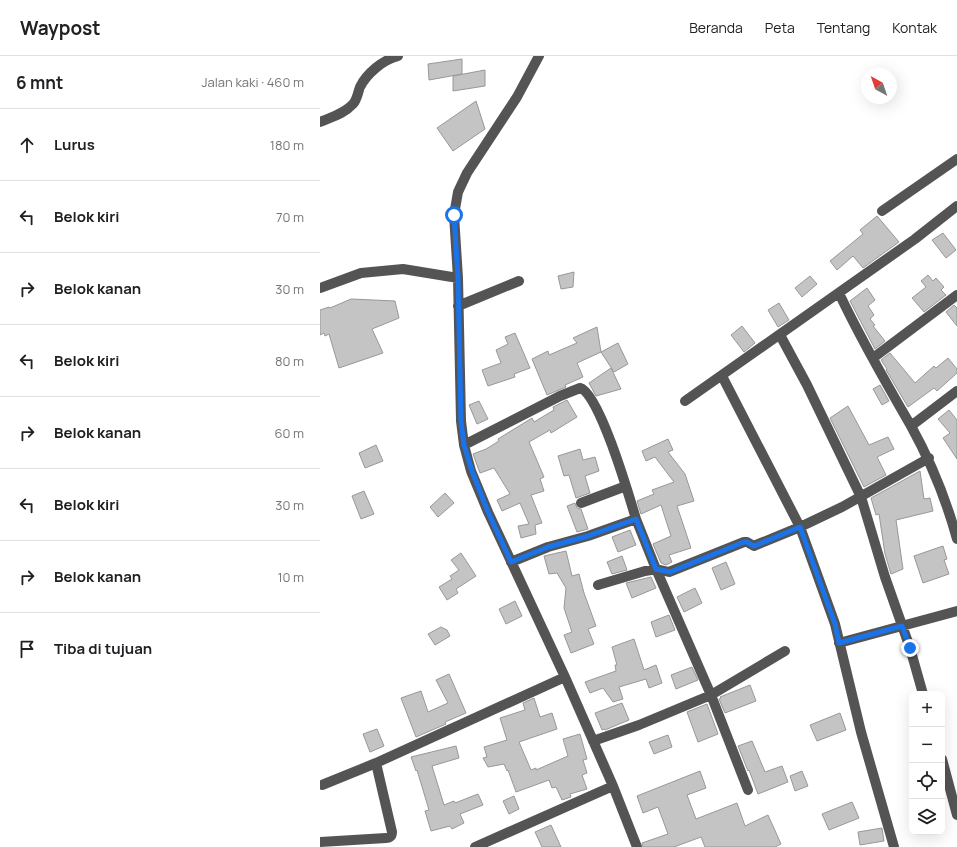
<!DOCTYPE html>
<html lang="id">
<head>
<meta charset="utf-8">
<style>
  body { margin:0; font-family:Manrope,sans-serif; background:#f6f6f6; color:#202124 }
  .controls { position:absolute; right:12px; bottom:12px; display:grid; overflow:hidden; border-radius:8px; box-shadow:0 4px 16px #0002 }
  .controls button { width:36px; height:36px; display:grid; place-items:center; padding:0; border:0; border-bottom:1px solid #e0e0e0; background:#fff; color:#202124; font:20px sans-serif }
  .compass { position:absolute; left:541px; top:12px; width:36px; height:36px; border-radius:50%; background:#fff; box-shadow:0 4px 16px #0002; rotate:320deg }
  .stop { position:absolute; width:12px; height:12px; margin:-9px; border:3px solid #1a73e8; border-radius:50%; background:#fff }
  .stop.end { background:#1a73e8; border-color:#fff; box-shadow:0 1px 4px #0008 }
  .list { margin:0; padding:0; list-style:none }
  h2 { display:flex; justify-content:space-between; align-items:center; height:52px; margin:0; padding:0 16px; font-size:17px }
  h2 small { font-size:13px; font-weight:400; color:#757577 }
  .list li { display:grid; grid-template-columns:26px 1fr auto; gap:12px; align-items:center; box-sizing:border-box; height:72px; padding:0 16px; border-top:1px solid #e0e0e0 }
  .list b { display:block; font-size:15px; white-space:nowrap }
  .list em { font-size:13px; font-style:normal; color:#757577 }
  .icon { flex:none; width:22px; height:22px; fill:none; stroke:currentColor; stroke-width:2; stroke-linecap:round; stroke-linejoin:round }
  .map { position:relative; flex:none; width:637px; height:791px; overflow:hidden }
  header { display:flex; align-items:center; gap:24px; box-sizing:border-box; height:56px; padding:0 20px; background:#fff; border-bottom:1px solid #e0e0e0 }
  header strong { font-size:19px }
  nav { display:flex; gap:22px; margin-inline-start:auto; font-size:14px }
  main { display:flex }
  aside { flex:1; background:#fff }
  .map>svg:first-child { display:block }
  .building { fill:#c4c4c4; stroke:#989898 }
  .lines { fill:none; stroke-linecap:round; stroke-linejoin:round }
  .minor { stroke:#545454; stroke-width:10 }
  .route { stroke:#1a73e8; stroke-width:5 }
</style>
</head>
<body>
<header>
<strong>Waypost</strong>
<nav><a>Beranda</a><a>Peta</a><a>Tentang</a><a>Kontak</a></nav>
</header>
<main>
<aside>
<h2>6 mnt<small>Jalan kaki · 460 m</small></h2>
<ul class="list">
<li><svg class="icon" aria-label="ahead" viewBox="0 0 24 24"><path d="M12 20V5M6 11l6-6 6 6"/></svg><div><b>Lurus</b></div><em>180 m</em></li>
<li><svg class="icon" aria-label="left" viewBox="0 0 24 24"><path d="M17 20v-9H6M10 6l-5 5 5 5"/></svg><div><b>Belok kiri</b></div><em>70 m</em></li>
<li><svg class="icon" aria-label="right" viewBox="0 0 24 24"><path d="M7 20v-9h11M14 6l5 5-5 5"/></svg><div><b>Belok kanan</b></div><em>30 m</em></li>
<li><svg class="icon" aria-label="left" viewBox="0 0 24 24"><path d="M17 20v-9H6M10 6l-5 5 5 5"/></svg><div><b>Belok kiri</b></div><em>80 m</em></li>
<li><svg class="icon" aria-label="right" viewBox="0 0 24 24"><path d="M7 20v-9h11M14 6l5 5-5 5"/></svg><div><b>Belok kanan</b></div><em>60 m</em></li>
<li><svg class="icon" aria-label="left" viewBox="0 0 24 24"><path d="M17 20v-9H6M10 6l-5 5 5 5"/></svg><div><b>Belok kiri</b></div><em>30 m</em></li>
<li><svg class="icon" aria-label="right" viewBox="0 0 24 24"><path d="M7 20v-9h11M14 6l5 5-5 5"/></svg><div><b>Belok kanan</b></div><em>10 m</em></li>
<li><svg class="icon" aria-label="arrive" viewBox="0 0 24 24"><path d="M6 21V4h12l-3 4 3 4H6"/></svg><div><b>Tiba di tujuan</b></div></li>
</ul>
</aside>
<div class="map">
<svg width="637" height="791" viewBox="0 0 637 791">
  <rect width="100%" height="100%" fill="#fff"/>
  <path class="building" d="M142 3V18L109 24 108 8Z
    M165 14V30L133 35V20Z
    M156 45 165 73 133 95 117 72Z
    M557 160 579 186 543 212 533 200 517 214 510 205 543 178 540 174Z
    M623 177 636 194 626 202 612 184Z
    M254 216 253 231 241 233 238 220Z
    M608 219 613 225 616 222 624 231 621 234 626 239 604 256 592 242 606 231 601 225Z
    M490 220 497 228 482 241 475 232Z
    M547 232 555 244 548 250 554 259 550 263 555 269 553 270 565 285 555 293 530 245Z
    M31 243 75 245 79 262 52 273 63 297 19 312 9 278 5 280 4 277 0 279V254L9 251 10 252Z
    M459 247 469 264 458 271 448 254Z
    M634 249 637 252V270L626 256Z
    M422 270 435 287 424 296 411 279Z
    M277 271 281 296 257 307 263 321 245 329 246 331 227 339 212 303 228 295 229 299 257 287 253 282Z
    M195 277 210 312 194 318 195 321 168 330 162 314 181 307 176 294 188 288 185 281Z
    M298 287 308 308 294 316 281 296Z
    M570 297 595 327 614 310 616 312 628 302 637 313V317L617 335 614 332 588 351 566 314 567 313 561 304Z
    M291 312 301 333 276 340 269 327Z
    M560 329 569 345 562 349 553 333Z
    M247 344 257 361 231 377 230 374 209 386 224 421 220 423 224 435 211 439 222 467 215 469 216 478 201 482 198 470 209 468 200 447 182 455 177 444 190 438 174 412 160 417 153 398 166 393 179 385 178 383 212 362 214 366 234 354 233 351Z
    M159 345 168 363 157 368 149 349Z
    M528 350 549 389 568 381 574 393 557 401 566 419 544 431 510 362Z
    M629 354 637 364V403L623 382 630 377 618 363Z
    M348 383 353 394 348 396 365 418 374 445 357 450 371 492 349 499 352 506 346 509 341 507 333 488 351 480 341 449 321 458 317 445 334 438 332 434 354 426 335 401 326 405 322 395Z
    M56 389 63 405 45 412 39 397Z
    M260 393 263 404 275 401 279 415 265 420 270 437 256 442 249 419 244 420 238 400Z
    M600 415 604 443 610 442 613 455 576 464 583 513 571 518 565 498 559 458 556 459 551 442Z
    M44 435 54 458 41 463 32 440Z
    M125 437 134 447 118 461 110 451Z
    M255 447 257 452 261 453 268 473 257 476 247 450Z
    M310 474 316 489 298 496 292 481Z
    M623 490 627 503 624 504 629 518 603 527 594 500Z
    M246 495 252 520 259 518 264 537 276 570 268 573 274 588 251 597 244 579 252 576 244 552 246 532 237 517 229 518 224 500Z
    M141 497 156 520 136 533 138 537 127 544 119 531 132 523 130 520 139 514 131 504Z
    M302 500 307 514 292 518 287 506Z
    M406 506 415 528 401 534 392 512Z
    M331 521 336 532 312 542 306 527Z
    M375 532 382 547 364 556 357 541Z
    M195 545 202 560 186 568 179 553Z
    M349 559 355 574 336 581 331 566Z
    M121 571 127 574 130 580 115 589 108 578Z
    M314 583 324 614 336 609 342 627 329 632 326 623 299 631 303 643 293 646 283 632 270 637 265 626 296 615 295 609H297L292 591Z
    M372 611 378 624 356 633 351 619Z
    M129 618 146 657 125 666 126 668 96 681 81 642 101 635 108 656 128 647 116 624Z
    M430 629 436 645 405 657 399 643 401 642 400 641Z
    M214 642 220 661 232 657 237 673 199 686 211 714 216 712V714L248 700 243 683 260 678 267 703 263 704 267 717 262 719 267 733 250 738 251 741 242 744 236 731 232 732 229 724 196 736 188 714 187 715 184 708 168 711 163 702 167 701 164 691 187 684 180 662 205 654 203 647Z
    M302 647 309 664 285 674V673L282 674 275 657Z
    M387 648 398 678 378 686 367 656Z
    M520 657 526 674 497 685 490 669Z
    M57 673 64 690 50 696 43 678Z
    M348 679 352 691 334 698 329 686Z
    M432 685 445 716 462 710 468 726 438 738 429 714 428 715 418 690Z
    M136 690 139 702 112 710 124 749 134 745 135 747 158 738 163 749 140 758 144 767 132 773 130 770 111 775 105 755 109 754 97 714 96 715 91 701Z
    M380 715 386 732 367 739 376 763 417 747 425 770 448 759 461 788 455 791H385L381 781 354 791H323L322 787 348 778 338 751 323 757 317 740Z
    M482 715 488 730 475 735 470 720Z
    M194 740 199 753 189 758 183 745Z
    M532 746 539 762 509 774 502 758Z
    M231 769 241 791H222L215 776Z
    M562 772 564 785 540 789 538 776Z"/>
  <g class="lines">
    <path class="minor" d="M219 0 197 41 147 117 138 136 134 159 138 222 141 365 144 389 151 415 168 456 245 621 293 730 317 791
      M0 66C11 61 24 58 33 48 37 44 38 36 40 31 47 17 63 4 78 0
      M562 155 637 103
      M0 232 41 217 83 213 138 222
      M519 237C540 282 566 327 591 370
      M138 250 199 225
      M460 279 487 329 541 441 565 521 590 592 603 638
      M553 302 637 239
      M402 320 480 471 497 518 515 568 541 676 574 791
      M637 335 591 370C611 406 626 443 637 483
      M365 345 595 183 637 150
      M144 389 240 340 260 332C279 336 310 443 316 463L268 480 228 491 191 506
      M261 447 306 430
      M316 463 336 513 391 639 428 734
      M278 529 325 515 336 513 349 516 424 486H427L434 490 436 489 480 471 522 451 609 402
      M519 587 637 555
      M273 685 319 669 391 639 465 595
      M622 703 637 759
      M2 729 56 707 245 621
      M0 786 66 782C70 782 72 780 72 776L56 707
      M155 791 293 730"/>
  </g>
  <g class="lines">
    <path class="route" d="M134 159 138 222 141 365 144 389 152 415 168 456 191 506 228 491 268 480 316 463 336 513 350 516 424 486H427L434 490 480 471 515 568 519 587 582 570 590 592"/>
  </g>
</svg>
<div class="controls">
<button>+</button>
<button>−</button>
<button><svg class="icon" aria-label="locate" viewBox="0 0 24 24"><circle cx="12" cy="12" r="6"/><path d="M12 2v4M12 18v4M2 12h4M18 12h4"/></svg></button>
<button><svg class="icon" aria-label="layers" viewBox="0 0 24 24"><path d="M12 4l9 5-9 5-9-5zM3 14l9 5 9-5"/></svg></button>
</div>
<svg class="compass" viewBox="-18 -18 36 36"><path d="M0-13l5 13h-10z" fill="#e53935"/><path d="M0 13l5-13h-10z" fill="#757577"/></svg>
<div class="stop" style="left:134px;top:159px"></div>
<div class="stop end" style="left:590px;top:592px"></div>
</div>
</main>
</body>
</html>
